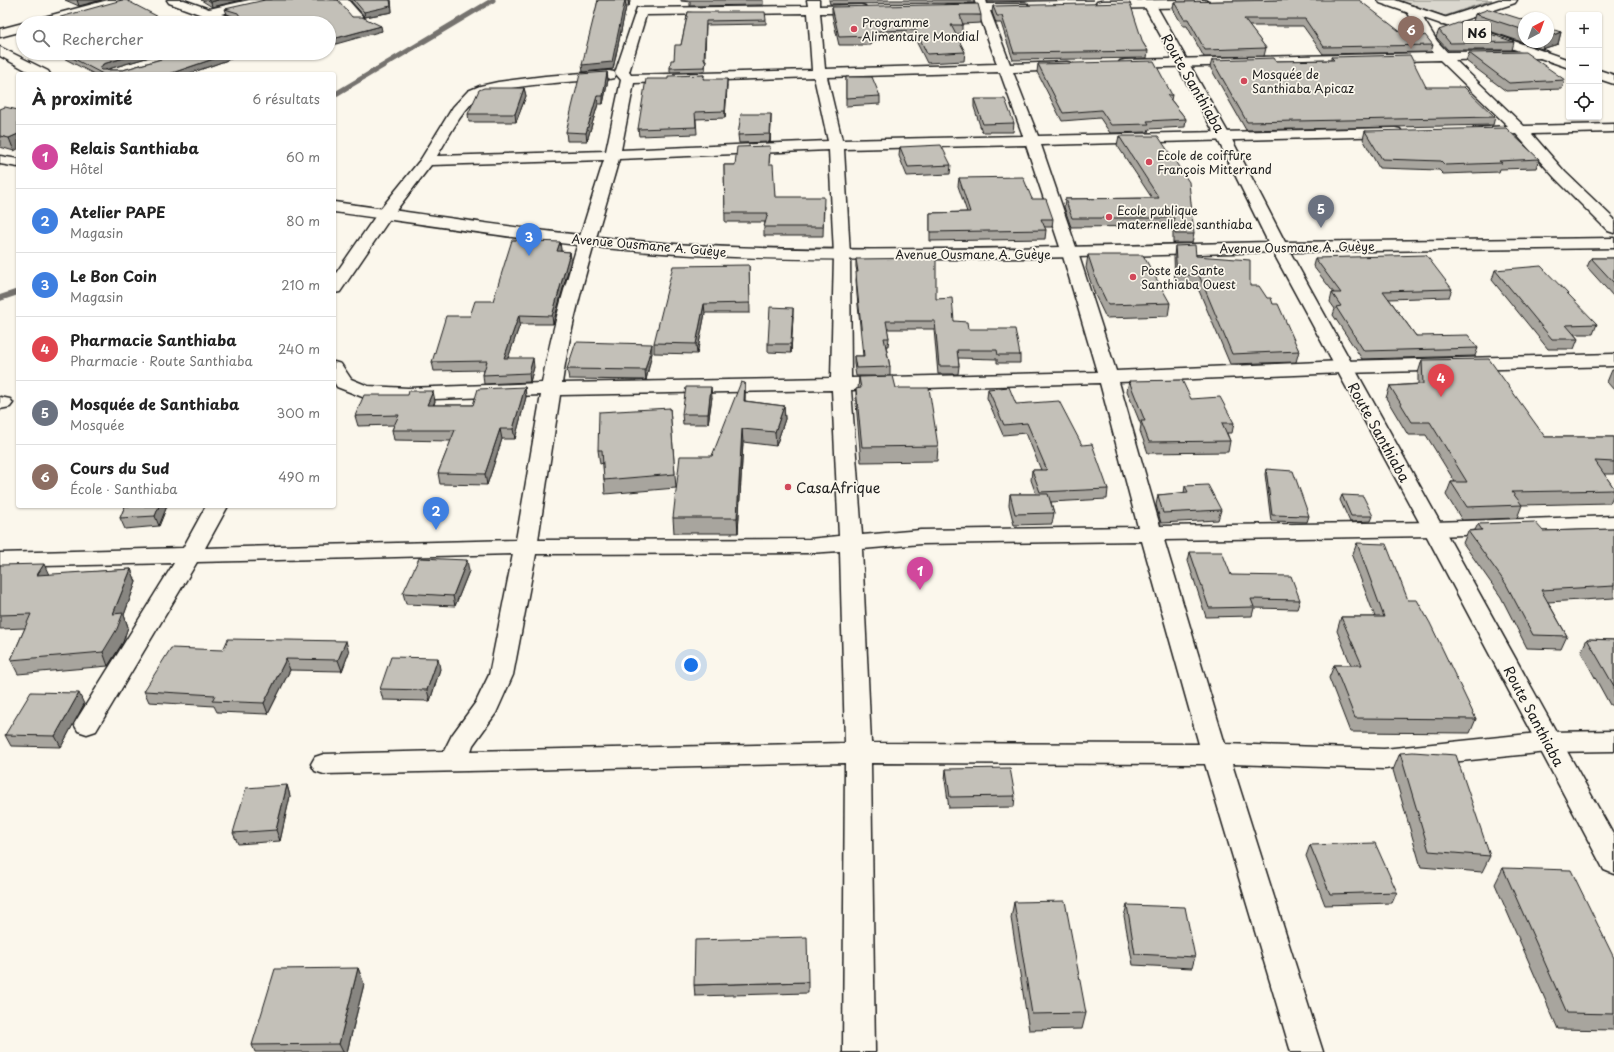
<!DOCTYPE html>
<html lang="fr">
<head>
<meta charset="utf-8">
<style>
  body { margin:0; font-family:"Playpen Sans",sans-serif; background:#f2f2f2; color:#222 }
  .controls { position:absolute; right:12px; top:12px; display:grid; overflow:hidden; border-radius:4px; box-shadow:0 1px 3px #0004 }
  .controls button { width:36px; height:36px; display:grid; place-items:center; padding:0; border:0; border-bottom:1px solid #e0e0e0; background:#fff; color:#222; font:20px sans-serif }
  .compass { position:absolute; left:1518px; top:12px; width:36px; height:36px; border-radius:50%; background:#fff; box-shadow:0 1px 3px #0004; rotate:41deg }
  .you { position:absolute; left:691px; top:665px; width:14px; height:14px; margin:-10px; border:3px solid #fff; border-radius:50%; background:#1a73e8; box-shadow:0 0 0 6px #1a73e833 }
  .badge { display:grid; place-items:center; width:26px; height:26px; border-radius:50%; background:#d1495b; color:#fff; font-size:13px; font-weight:700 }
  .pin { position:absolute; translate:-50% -33px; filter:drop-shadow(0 1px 2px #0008) }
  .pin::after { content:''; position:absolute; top:21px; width:14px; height:12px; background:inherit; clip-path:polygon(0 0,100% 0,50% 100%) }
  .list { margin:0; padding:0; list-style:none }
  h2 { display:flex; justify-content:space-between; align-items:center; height:52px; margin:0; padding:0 16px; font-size:17px }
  h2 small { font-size:13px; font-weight:400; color:#767676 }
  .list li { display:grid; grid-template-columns:26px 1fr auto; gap:12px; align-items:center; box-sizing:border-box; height:64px; padding:0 16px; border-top:1px solid #e0e0e0 }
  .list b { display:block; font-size:15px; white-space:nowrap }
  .list p { margin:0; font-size:13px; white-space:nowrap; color:#767676 }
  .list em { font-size:13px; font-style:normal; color:#767676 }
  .icon { flex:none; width:22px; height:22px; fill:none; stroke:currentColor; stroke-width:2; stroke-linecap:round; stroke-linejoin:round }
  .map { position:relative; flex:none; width:1614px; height:1052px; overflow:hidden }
  .search { position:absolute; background:#fff; box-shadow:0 1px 3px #0004; left:16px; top:16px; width:320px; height:44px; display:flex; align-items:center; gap:10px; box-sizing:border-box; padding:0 14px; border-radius:22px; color:#767676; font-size:15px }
  .panel { position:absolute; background:#fff; box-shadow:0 1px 3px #0004; left:16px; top:72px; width:320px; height:436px; border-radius:4px }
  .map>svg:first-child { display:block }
  .green { fill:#dad7ce; stroke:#7b7a75 }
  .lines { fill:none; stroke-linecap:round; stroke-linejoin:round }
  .stream-far1 { stroke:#74726e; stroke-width:5 }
  .stream { stroke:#74726e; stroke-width:6 }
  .street-casing { stroke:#1c1c1c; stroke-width:3 }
  .secondary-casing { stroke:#1c1c1c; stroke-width:3 }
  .primary-casing { stroke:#1c1c1c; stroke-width:3 }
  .street { fill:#fbf7ec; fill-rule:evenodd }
  .secondary { fill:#fbf7ec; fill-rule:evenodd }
  .primary { fill:#fbf7ec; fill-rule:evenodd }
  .wall { fill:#a8a59e; stroke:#1c1c1c }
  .shaded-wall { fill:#888681; stroke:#1c1c1c }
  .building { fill:#c3c0b8; stroke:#1c1c1c }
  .poi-dot { fill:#d1495b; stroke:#fbf7ec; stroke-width:1.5 }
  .labels { text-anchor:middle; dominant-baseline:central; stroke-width:3.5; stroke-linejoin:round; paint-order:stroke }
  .far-poi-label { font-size:12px; fill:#1c1c1c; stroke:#fbf7ec; text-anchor:start }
  .far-street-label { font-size:12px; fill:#1c1c1c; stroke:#fbf7ec }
  .shield { fill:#fbf7ec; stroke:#5f5e5a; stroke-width:1 }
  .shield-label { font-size:13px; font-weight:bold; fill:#1c1c1c }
  .street-label { font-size:14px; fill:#1c1c1c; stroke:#fbf7ec }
  .poi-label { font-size:14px; fill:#1c1c1c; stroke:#fbf7ec; text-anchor:start }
</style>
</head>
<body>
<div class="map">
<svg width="1614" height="1052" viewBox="0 0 1614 1052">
  <rect width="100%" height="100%" fill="#fbf7ec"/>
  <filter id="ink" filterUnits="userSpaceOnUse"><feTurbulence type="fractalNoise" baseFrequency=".025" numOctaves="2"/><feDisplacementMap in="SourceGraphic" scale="8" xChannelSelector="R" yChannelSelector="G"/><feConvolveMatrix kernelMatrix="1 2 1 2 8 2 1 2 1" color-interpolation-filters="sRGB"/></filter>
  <g filter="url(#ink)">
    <path class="green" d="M1397 0H1492L1445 16Z"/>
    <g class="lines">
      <path class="stream-far1" d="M334 95 493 0"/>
      <path class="stream" d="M0 298 18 292"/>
      <g class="street-casing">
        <path id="street" d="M108 0H128L126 3 51 23H31L33 20Z
          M167 0H184L209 9 249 0H271L269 3 221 14 239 20 241 23H224L169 3Z
          M336 0H348L364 18 362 21H354Z
          M807 0H819V6L861 5 865 6 867 9 865 12 861 13H820L825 69 997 64 978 11 949 12 945 11 943 8 945 5 949 4H976L974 0H986L987 4H1027L1029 7 1027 10 1023 11H990L1010 64 1067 62 1072 63 1074 66 1072 69 1067 70 1013 72 1038 136 1395 128 1400 129 1402 132 1400 135 1395 136 1041 145 1078 253 1116 371 1343 361 1614 354V366L1343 373 1119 382 1160 526 1434 522 1614 516V530L1434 536 1164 540 1225 744 1384 749 1548 732 1614 731V751L1548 752 1384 769 1232 764 1323 1052H1291L1205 764 871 763 875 1052H843L845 763 324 774 315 771 311 764 315 757 324 754 444 751 452 735 476 702 489 675 513 554 197 562 96 731 87 734 78 731 74 724 174 563 0 567V553L183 548 206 506H228L205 548 516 540 541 395 408 400 365 398 337 387 334 382V362L341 364 351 379 368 386 408 388 542 383C556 307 581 234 604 160L431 165 391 217 340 292 334 293V276L379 211 421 159 453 107 468 91 480 86 498 82 545 76 609 71 614 72 616 75 614 78 609 79C585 81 492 85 477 98 459 114 449 137 437 156L606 151 621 80 615 73 637 8 808 6ZM808 13 812 70 631 75 629 72 646 15ZM1000 72 1023 136 842 140 827 77ZM814 77 828 141 621 150 634 83ZM1026 145 1062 253 1097 372 851 378 850 255 844 149ZM829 150 834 255 831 378 562 383C573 307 598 233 619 159ZM1100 383 1138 527 921 530 862 535 851 390ZM832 390 839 536 809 539 538 540 560 395ZM1142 541 1199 744 871 743 862 549 921 544ZM840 551 845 743 471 751 473 745 496 713 513 675 536 554 809 553Z
          M1174 0H1205L1209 3 1207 6 1203 7 1101 9 1097 8 1095 5 1097 2 1101 1Z
          M1499 0H1517L1515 3 1449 25H1441L1439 22 1441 19Z
          M1412 6 1416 7 1437 41 1447 52 1546 51 1547 54 1546 57 1541 58 1455 60 1524 126 1614 124V132L1532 134 1565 172 1614 219V233L1608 231 1555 178 1516 134 1479 135 1474 134 1472 131 1474 128 1508 126 1440 60 1125 68 1120 67 1118 64 1120 61 1125 60 1433 53 1426 43 1406 10 1408 7Z
          M23 23V31L0 37V29Z
          M0 47 48 71 50 74H33L0 56Z
          M0 397 10 399 13 403 10 407 0 409Z"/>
      </g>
      <g class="secondary-casing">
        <path id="secondary" d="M1141 0H1153L1230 136 1285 242 1614 238V248L1290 252 1614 836V874L1604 870 1423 529 1273 252C1165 255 1056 258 947 259 857 260 767 260 677 254 562 247 448 227 334 212V202C447 217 561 236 675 244 763 250 851 250 939 249 1049 248 1159 245 1268 242L1216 136Z
          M0 156 18 159V167L0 164Z"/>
      </g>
      <g class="primary-casing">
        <path id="primary" d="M1378 0H1395L1569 60V68L1380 3Z
          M1599 70 1614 75V84L1599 79Z"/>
      </g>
      <use href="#street" class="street"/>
      <use href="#secondary" class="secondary"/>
      <use href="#primary" class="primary"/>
    </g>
    <path class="wall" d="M65 0H102L79 6Z
      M201 0H242L212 7Z
      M350 0H391L392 12 365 17Z
      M598 0H630L629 7H626L613 69 583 72Z
      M681 0H763V5L690 6V2L681 1Z
      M829 0H974V3L830 4Z
      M987 0H1094L988 2Z
      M1282 0 1411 40 1433 45 1431 52 1323 54 1303 26H1249L1266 48 1264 56 1204 57 1187 26H1183L1173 9 1174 2Z
      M993 6 1143 43 1148 51 1147 58 1013 60 1001 23H996L992 12Z
      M832 7 981 15V23L962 24V34H955L965 52 964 61 927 63 915 39H877V41H871V45H839L832 15Z
      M225 9 352 17 382 31 329 23H240L239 19 227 14Z
      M688 12 766 20V24L706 25 705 60H706L705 71 670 72V68L681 45Z
      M1475 14 1524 20V42H1548L1561 32 1558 44 1542 49 1472 25Z
      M23 30V36L21 31Z
      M1439 30 1514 42 1512 50H1448L1436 37Z
      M54 53H163L105 70H123L182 53H235L236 57 188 74H94Z
      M287 53H305L292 56Z
      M1469 53 1565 80 1562 89 1506 91 1466 61Z
      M1331 57 1426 87 1495 117 1493 125 1246 130 1210 67 1212 60 1276 61 1331 60Z
      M1038 64 1172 95 1171 100 1186 119 1185 127 1149 129 1148 132 1110 133 1100 118 1062 121 1037 72Z
      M607 72 608 80 603 104H598L587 141H567L566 132Z
      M704 75V79L727 86 725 118 696 119 697 134 639 136 638 129 668 79Z
      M846 77 880 96V104L846 106Z
      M524 88 526 96 516 122H469L468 114Z
      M974 99 1014 123 1013 132H982L974 107Z
      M0 109 14 151 0 147Z
      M771 123 770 142 739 143 738 135Z
      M1365 131 1539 159 1536 168 1500 169 1499 172 1443 174 1439 170 1379 168 1363 139Z
      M1119 136 1194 234 1192 243H1173V226L1071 227 1064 207 1065 199 1152 198 1117 145Z
      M900 147 951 165 950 174 907 176 899 156Z
      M770 154 769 164 775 197 824 206 823 236H764V227L765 222H725L724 165H735Z
      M959 178 1032 199 1053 219 1052 227H1044L1046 230 1045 239 930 241V213L967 212 958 186Z
      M560 242 561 251 570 252 571 260 553 324H520L508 358 534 367 530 382 484 384 483 375 484 370 434 371 432 362 470 316 493 301Z
      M1175 246 1196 256 1250 286 1267 298 1273 304 1299 351 1296 362 1230 364 1197 286H1175L1174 256Z
      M1088 255 1170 303 1168 316 1106 318 1095 295 1086 268Z
      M1315 258 1452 289 1449 297 1389 299 1416 336 1478 348 1475 356 1362 359 1333 315 1335 309 1330 302 1332 293H1334L1313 266Z
      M1591 258H1614V297L1587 267Z
      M856 259 936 299 954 321 968 329 1020 355V363H997V359L958 358 959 366 958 374H938L934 329H887L889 338 888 346H886L890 367V376H856L854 364V356H863L857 295 856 280 857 272 856 267Z
      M749 265 750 313H705L697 354 654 353V343Z
      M1495 270 1597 324 1593 334H1574L1578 339 1574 349H1548L1492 280Z
      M793 316 791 353 768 352V344Z
      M652 353 646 380 569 379 567 369Z
      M1422 360 1545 437H1614V474H1604L1614 488V494L1610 503 1522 505 1517 518 1462 520 1446 495 1451 482H1455L1426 435H1408L1386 398 1390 386 1418 384V373Z
      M1612 370H1614V390L1607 382Z
      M859 377 896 388 938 446 937 461 861 462 856 403V389H858Z
      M1129 381 1191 399 1234 423 1232 433H1227L1230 441 1228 452 1148 453 1140 431 1141 425 1127 391Z
      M745 383V401L784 406 785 419 776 446 743 442 738 533H674L673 518 712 456Z
      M525 387 526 397 515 439H502L487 485 440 484 438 473 451 441 394 440 392 430 394 425 358 426 355 416 435 401 434 405H473Z
      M988 389 1016 404 1082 445 1108 489 1107 499 1051 502 1054 513 1052 524 1014 525 1009 505 1010 494H1036L1031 480 1032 470H1041L1026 433 1003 435 987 398Z
      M712 397 708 424H683L682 414Z
      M670 408 676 488 605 494 603 463 600 464 598 450Z
      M1266 469 1309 516 1307 522 1271 521 1265 474Z
      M1185 486 1221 510 1218 520 1161 523 1156 505 1158 495 1184 493Z
      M1342 495 1373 516 1371 521 1350 522 1340 500Z
      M125 506H167L159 526 125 529 120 518Z
      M1478 524 1543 531 1614 529V598L1548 602 1567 636 1561 649 1527 648 1501 597 1463 543 1468 531 1475 530Z
      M1357 543 1408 600 1476 719 1470 733 1350 732 1329 678 1334 665H1351L1337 631 1341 617H1375L1352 556Z
      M1190 552 1231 575 1300 600 1297 609 1254 608 1252 616 1206 617 1188 561Z
      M0 565 49 575 131 569 136 582 124 615 128 627 123 642 108 666 18 674 11 660 25 628 0 629Z
      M469 571 455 606 406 604 403 593Z
      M1587 639 1614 640V705H1610L1581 652Z
      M223 650 349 652 342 671 290 670 268 714 217 712 214 706 149 702 144 691Z
      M440 669 430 701 383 700 380 689Z
      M84 704 61 747 11 746 5 735Z
      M1400 753 1490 856 1482 872 1421 867 1393 770Z
      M946 769 1015 796 1014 807 949 808 945 780Z
      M287 785 290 796 280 841 238 844 233 833Z
      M1310 845 1397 892 1392 903 1325 905 1306 856Z
      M1503 868 1614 958V1030L1558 1029 1495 884Z
      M1014 902 1086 1013 1082 1029 1029 1030 1011 918Z
      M1127 905 1195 957 1192 968 1133 965 1124 916Z
      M358 968 364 984 347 1052H255L252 1045Z
      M808 982V993L695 996 694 985Z"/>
    <path class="shaded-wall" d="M77 0H102L79 6Z
      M218 0H242L212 7 211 2Z
      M390 0H391L392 12 365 17 364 12Z
      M625 0 626 7 613 69 583 72 582 65Z
      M628 0H630L629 7Z
      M381 26 382 31 329 46V40Z
      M1561 32 1558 44 1542 49 1545 42H1548V37Z
      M141 53H163L105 70 102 74 100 69 103 64Z
      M231 53H235L236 57 188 74H169Z
      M292 53H305L292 56Z
      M607 72 608 80 603 104V96Z
      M727 79V86L725 118V111Z
      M524 88 526 96 516 122 515 114Z
      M597 96 598 104 587 141 586 133Z
      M771 114V123L770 142V134Z
      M18 134V149L14 151 9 138Z
      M560 242 561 250 558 259 557 251Z
      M570 252 571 260 553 324 552 316Z
      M704 304 705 313 697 354 696 344Z
      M793 308V316L791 353V344Z
      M519 315 520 324 505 367 504 358Z
      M652 344V353L646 380 645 370Z
      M533 358 534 367 530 382 529 373Z
      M745 383V396L744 415V401Z
      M525 387 526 397 515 439 513 429Z
      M711 387 712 397 708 424V414Z
      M433 391 435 401 429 415 427 405Z
      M784 406 785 419 776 446 775 432Z
      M500 429 502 439 487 485 485 474Z
      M742 429 743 442 738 533 737 518Z
      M159 506H167L159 526 155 516Z
      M467 560 469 571 455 606 453 596Z
      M44 564 50 577 37 575Z
      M131 569 136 582 124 615 128 627 123 642 108 666 103 652 113 614Z
      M346 641 349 652 342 671 338 660Z
      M438 658 440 669 430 701 427 690Z
      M286 659 290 670 268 714 264 703Z
      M79 693 84 704 61 747 55 736Z
      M287 785 290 796 280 841 276 830Z
      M358 968 364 984 347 1052H343L339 1044Z"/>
    <path class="building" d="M122 0H126L170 23H39Z
      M208 0H218L211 2Z
      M265 0H338L352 17H362L381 26 329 40V23H245L239 19 241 18 238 13 225 9Z
      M354 0H390L391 6 364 12Z
      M598 0H628H625L612 62 582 65Z
      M1282 0H1359L1411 40 1425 35 1433 45 1324 47 1305 19H1244L1266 48 1205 50 1188 19H1184L1174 2Z
      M1130 3 1143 43 1148 51 1014 53 1002 16H997L993 6Z
      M978 4 981 15H960L963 25H951L965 52 927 54 916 30 877 31V32H870L872 36 839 37 832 7Z
      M1489 9 1524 20V30L1475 14Z
      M688 12H765L766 20 706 21 704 60H706L705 67 670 68 671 60H674L675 45H681Z
      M1458 23 1514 42 1450 43 1439 30Z
      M1548 28 1561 32 1548 37Z
      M1525 52 1565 80 1509 83 1469 53Z
      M63 53H141L103 64 100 69 101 70H123L182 53H231L169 74H103Z
      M1410 55 1426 87H1464L1495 117 1247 122 1212 60 1274 58 1276 61 1334 60 1331 57Z
      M1154 61 1172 95H1167L1186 119 1147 121 1149 124 1111 125 1101 110 1063 113 1038 64Z
      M607 72 603 96H597L586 133 566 132 580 74Z
      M704 75 703 79H727L725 111 695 112 696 127 638 129 646 79H668V76Z
      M846 77H872L880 96 846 98Z
      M484 88H524L515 114H468L479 90Z
      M974 99H1005L1014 123 983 124Z
      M5 107 18 110V134L9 138 0 136V109Z
      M741 114H771L770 134 738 135Z
      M1506 128 1539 159 1499 161 1502 163 1445 165 1441 161 1382 159 1365 131Z
      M1119 136H1158L1189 182 1194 234H1175L1174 218H1072L1065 199 1159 198Z
      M941 145 951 165 908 167 900 147Z
      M770 146 769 164H773L775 197H824L823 227H764L768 213H725L724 165H735L737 147Z
      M1023 177 1032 199H1046L1053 219H1041L1046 230 930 232V213L970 212 959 178Z
      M512 240 560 242 557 251 570 252 552 316 519 315 504 358H533L529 373 483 375 487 361 432 362 446 316H470L475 301H493Z
      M1195 245 1196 256 1250 260V286H1259L1267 298H1271L1273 304H1278L1299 351 1232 354 1199 275H1177L1175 246Z
      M1088 255H1143L1170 303 1108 305 1097 282Z
      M1426 255 1452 289 1383 291 1416 336 1468 335 1478 348 1364 351 1336 307 1341 306 1332 293H1341L1315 258Z
      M936 258V299L952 298 954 321 967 322 968 329H1015L1020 355H998L997 350H957L959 366H939L935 321H886L889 338H884L890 367 856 368 854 356H864L857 287 856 272H858L856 259Z
      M1591 258H1614V283Z
      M749 265 750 303 704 304 696 344 654 343 673 266Z
      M1541 266 1597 324 1566 325 1578 339H1552L1495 270Z
      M770 307 793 308 791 344H768Z
      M576 342 652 344 645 370 567 369Z
      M1489 359 1545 437H1614V462L1595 461 1614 488V490L1512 492 1522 505 1467 507 1451 482H1467L1430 422H1412L1390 386 1423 384 1422 360Z
      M893 376 896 388H929L938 446 862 447 856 389 861 388 859 377Z
      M1182 380 1191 399 1220 397 1234 423H1222L1230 441 1149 442 1141 421H1145L1129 381Z
      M741 382 745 383 744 401 784 406 775 432 742 429 737 518H673L680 456H712Z
      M525 387 513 429H500L485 474 438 473 455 430H392L399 415 355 416 364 395H408L409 391H433L427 405H473L478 389Z
      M686 387H711L708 414H682Z
      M1009 387 1016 404 1059 401 1082 445 1092 444 1108 489 1040 492 1032 470H1047L1027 423 1004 425 988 389Z
      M670 408 675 474 604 480 602 450H598L599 412Z
      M1266 469 1293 471 1309 516 1272 515Z
      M1208 485 1221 510 1163 513 1158 495 1188 492 1185 486Z
      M1010 494H1048L1054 513 1015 514Z
      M1342 495 1363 496 1373 516H1351Z
      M125 506H159L155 516 120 518Z
      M1535 522 1543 531 1614 529V586L1541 590 1567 636 1533 635 1506 584 1468 531 1482 530 1478 524Z
      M1357 543 1386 544 1408 600H1417L1430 623 1476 719 1355 718 1334 665H1362L1341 617H1384Z
      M1190 552H1222L1231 575 1291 576 1300 600 1251 599 1254 607 1209 608Z
      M419 558 467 560 453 596 403 593Z
      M44 564 37 575 131 569 113 614 123 613 117 629 103 652 11 660 31 614 0 615V565Z
      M228 639 346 641 338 660 286 659 264 703 212 701 215 695 144 691 171 648 223 650Z
      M1587 639 1614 640V686Z
      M391 657 438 658 427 690 380 689Z
      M31 692 79 693 55 736 5 735Z
      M1413 752 1456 755 1490 856 1429 851 1400 753Z
      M1010 768 1015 796 950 797 946 769Z
      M287 785 276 830 233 833 246 788Z
      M1375 843 1397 892 1330 894 1310 845Z
      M1503 868 1571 870 1614 958V1014L1567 1013Z
      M1065 901 1086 1013 1032 1014 1014 902Z
      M1127 905 1185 907 1195 957 1135 954Z
      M807 937 808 982 694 985 695 940Z
      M358 968 339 1044 252 1045 275 969Z"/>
  </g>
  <g class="poi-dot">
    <circle cx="854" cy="29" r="4"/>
    <circle cx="1244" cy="81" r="4"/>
    <circle cx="1149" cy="162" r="4"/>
    <circle cx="1109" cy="217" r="4"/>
    <circle cx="1133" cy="277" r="4"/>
    <circle cx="788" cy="487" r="4"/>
  </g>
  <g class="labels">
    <g class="far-poi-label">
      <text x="862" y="22">Programme<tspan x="862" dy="14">Alimentaire Mondial</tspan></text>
      <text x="1252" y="74">Mosquée de<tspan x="1252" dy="14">Santhiaba Apicaz</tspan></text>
      <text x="1157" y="155">Ecole de coiffure<tspan x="1157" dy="14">François Mitterrand</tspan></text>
      <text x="1117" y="210">Ecole publique<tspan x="1117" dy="14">maternellede santhiaba</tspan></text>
      <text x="1141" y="270">Poste de Sante<tspan x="1141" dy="14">Santhiaba Ouest</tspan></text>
    </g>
    <g class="far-street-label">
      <text transform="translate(649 245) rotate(5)">Avenue Ousmane A. Guèye</text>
      <text transform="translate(1297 247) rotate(-1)">Avenue Ousmane A. Guèye</text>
      <text x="973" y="254">Avenue Ousmane A. Guèye</text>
    </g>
    <rect class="shield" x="1463" y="21" width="28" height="22" rx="3"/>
    <g class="shield-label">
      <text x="1477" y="32">N6</text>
    </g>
    <g class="street-label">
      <text transform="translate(1193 83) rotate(60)">Route Santhiaba</text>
      <text transform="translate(1379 432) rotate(61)">Route Santhiaba</text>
      <text transform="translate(1534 716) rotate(62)">Route Santhiaba</text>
    </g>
    <g class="poi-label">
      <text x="796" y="487">CasaAfrique</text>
    </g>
  </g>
</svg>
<div class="controls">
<button>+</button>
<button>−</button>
<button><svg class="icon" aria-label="locate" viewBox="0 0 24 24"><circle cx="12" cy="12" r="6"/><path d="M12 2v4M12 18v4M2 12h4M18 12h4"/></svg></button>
</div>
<svg class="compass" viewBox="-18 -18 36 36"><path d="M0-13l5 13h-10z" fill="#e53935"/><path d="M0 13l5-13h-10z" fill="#767676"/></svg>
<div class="you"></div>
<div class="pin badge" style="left:920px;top:590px;background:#d1479c">1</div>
<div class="pin badge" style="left:436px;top:530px;background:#3f7fe0">2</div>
<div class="pin badge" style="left:529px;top:256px;background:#3f7fe0">3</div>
<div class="pin badge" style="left:1441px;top:397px;background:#e0444e">4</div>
<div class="pin badge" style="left:1321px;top:228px;background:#6b7280">5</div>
<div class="pin badge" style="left:1411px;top:49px;background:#8d6e63">6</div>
<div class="search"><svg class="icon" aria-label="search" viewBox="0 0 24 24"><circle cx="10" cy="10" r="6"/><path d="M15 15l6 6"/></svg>Rechercher</div>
<section class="panel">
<h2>À proximité<small>6 résultats</small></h2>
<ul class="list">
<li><span class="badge" style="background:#d1479c">1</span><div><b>Relais Santhiaba</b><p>Hôtel</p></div><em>60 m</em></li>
<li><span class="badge" style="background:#3f7fe0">2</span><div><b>Atelier PAPE</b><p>Magasin</p></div><em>80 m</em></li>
<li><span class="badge" style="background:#3f7fe0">3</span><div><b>Le Bon Coin</b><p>Magasin</p></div><em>210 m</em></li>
<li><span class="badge" style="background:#e0444e">4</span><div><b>Pharmacie Santhiaba</b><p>Pharmacie · Route Santhiaba</p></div><em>240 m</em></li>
<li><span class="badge" style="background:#6b7280">5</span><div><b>Mosquée de Santhiaba</b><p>Mosquée</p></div><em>300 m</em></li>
<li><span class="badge" style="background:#8d6e63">6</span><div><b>Cours du Sud</b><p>École · Santhiaba</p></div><em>490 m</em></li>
</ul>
</section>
</div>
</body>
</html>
